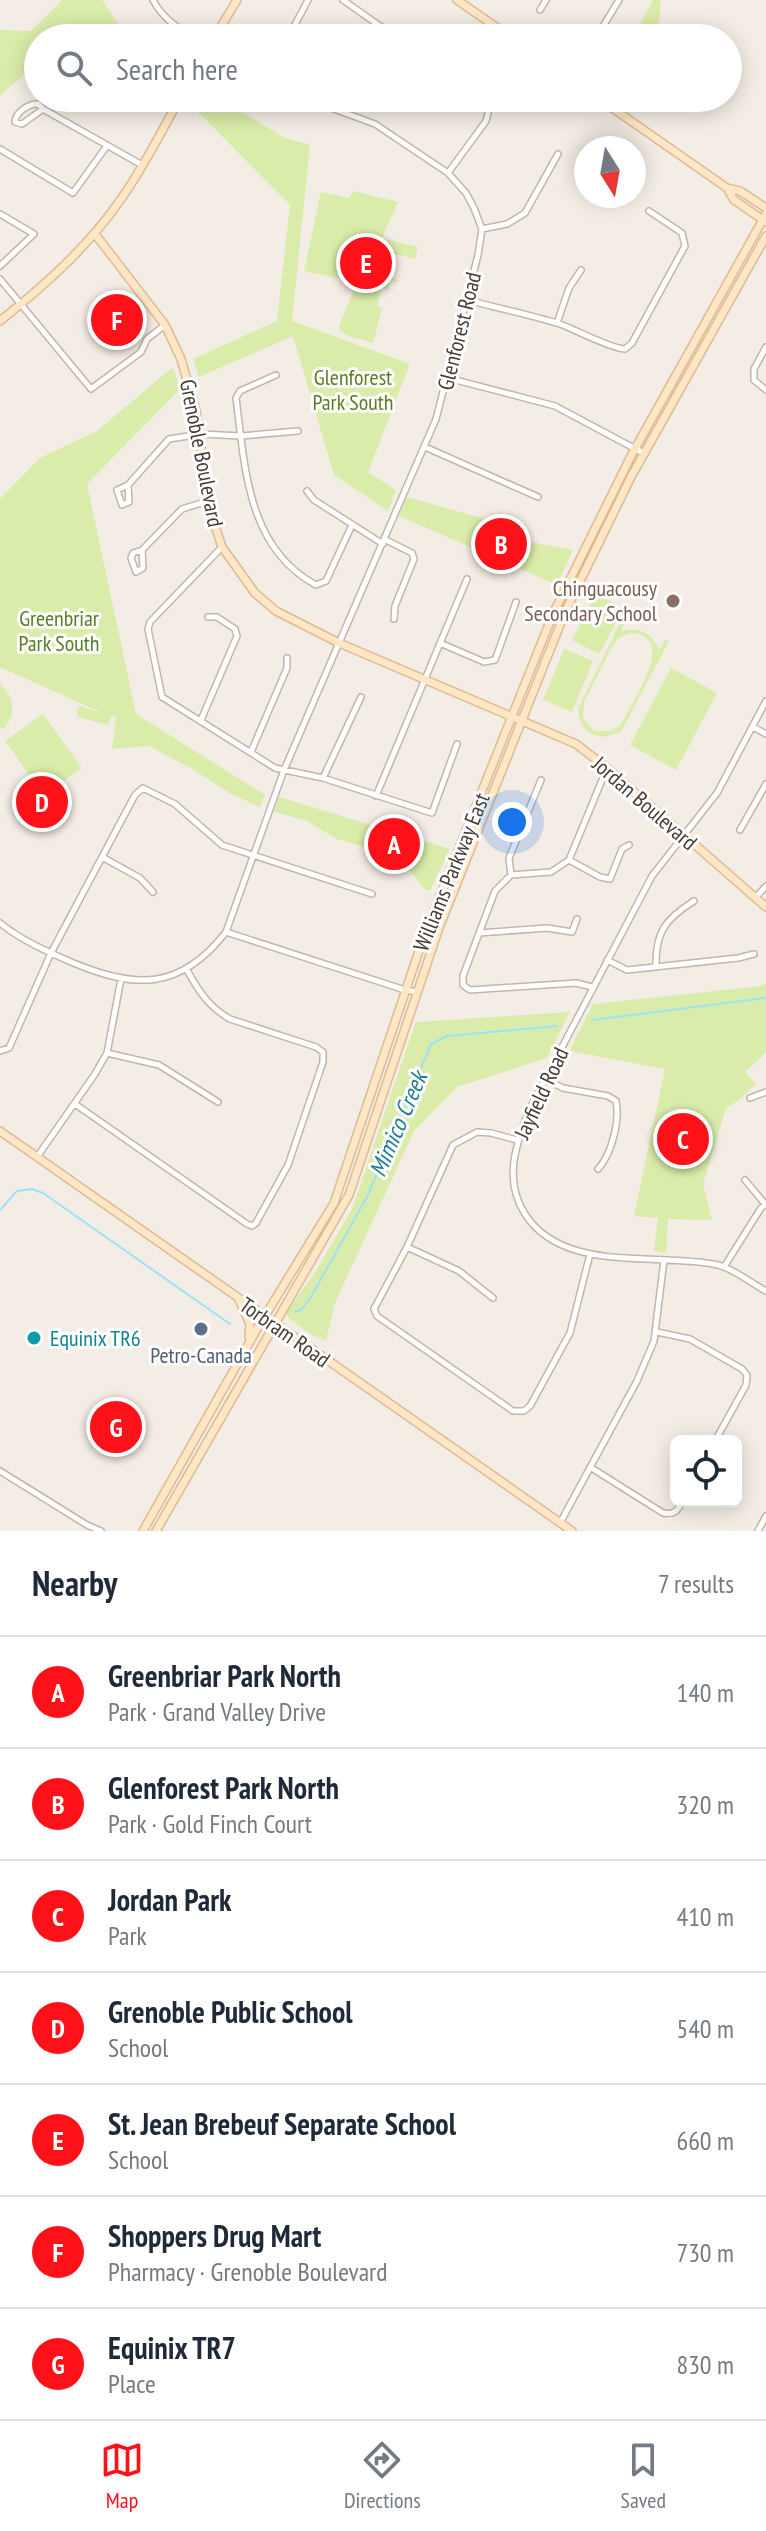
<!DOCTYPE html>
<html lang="en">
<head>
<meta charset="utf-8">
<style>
  body { margin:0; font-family:"PT Sans Narrow",sans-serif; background:#f2f2f3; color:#1f2937 }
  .controls { position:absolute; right:24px; bottom:24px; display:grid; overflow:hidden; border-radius:12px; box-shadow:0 4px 20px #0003 }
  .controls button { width:72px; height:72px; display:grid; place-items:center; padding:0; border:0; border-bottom:2px solid #e0e1e3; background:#fff; color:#1f2937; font:40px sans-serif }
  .compass { position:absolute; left:574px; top:136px; width:72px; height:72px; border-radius:50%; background:#fff; box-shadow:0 4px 20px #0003; rotate:169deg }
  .you { position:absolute; left:512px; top:822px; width:28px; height:28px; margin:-20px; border:6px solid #fff; border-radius:50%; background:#1a73e8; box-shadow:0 0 0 12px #1a73e833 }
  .badge { display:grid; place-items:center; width:52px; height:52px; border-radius:50%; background:#ff1119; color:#fff; font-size:26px; font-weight:700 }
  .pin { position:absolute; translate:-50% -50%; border:4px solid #fff; box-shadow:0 2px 8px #0006 }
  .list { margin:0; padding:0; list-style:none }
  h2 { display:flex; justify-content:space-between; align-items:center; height:104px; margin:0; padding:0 32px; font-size:34px }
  h2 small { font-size:26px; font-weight:400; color:#747a83 }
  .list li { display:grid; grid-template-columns:52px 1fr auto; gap:24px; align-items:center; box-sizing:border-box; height:112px; padding:0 32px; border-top:2px solid #e0e1e3 }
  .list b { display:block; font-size:30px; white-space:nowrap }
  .list p { margin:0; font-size:26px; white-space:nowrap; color:#747a83 }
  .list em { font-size:26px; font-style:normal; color:#747a83 }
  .icon { flex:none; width:44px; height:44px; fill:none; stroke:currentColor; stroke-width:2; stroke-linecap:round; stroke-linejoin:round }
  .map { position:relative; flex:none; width:766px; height:1531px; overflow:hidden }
  .search { position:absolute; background:#fff; box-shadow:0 4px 20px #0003; left:24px; right:24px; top:24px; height:88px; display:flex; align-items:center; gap:20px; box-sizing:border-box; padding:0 28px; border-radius:44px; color:#747a83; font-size:30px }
  .sheet { height:888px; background:#fff }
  nav { display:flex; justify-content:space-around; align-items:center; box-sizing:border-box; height:112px; border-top:2px solid #e0e1e3; background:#fff; font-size:22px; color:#747a83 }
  nav a { display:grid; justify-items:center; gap:4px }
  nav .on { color:#ff1119 }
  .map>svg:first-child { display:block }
  .green { fill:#daecaa; fill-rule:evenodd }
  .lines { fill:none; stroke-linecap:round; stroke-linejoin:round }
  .stream { stroke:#9ce2f6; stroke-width:2 }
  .street-casing { stroke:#c3b5aa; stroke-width:8 }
  .secondary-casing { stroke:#dbbb93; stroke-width:10 }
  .street { stroke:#fff; stroke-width:5 }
  .secondary { stroke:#ffe6c4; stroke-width:7 }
  .education-dot { fill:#8d6e63; stroke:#fff; stroke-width:3 }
  .service-dot { fill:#5c6f8a; stroke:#fff; stroke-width:3 }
  .culture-dot { fill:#0f9aa8; stroke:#fff; stroke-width:3 }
  .labels { text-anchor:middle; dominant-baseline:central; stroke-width:6; stroke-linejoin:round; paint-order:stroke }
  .street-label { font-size:22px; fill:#473c34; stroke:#fff }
  .park-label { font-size:22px; fill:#567d22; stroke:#fff }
  .education-label { font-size:22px; fill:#785e54; stroke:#fff; text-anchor:end }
  .culture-label { font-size:22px; fill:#0d838f; stroke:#fff; text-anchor:start }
  .service-label { font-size:22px; fill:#4e5e75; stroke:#fff }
  .water-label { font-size:24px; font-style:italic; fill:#207c99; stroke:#fff }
</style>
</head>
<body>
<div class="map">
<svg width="766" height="1531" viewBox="0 0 766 1531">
  <rect width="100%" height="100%" fill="#f4ede5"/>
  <path class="green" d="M62 0H102L128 38H38V73L30 69 0 96V30L31 31Z
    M653 0H661L659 23 654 38H633Z
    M196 98H218L285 138 310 145 292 321 410 364 368 472 396 490 388 511 334 475 293 336 199 377 193 359 277 321 290 205 192 106Z
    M353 191 398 202 382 238 418 247 415 259 366 247 360 270 398 280V282L390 281 388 290 381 288 377 306 382 308 373 343 348 336 339 329C342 313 351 302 355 285L349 283 361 236 356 233 347 280 304 271 321 192 349 198Z
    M173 367 180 389 87 484 136 714 265 795 260 807 231 794 194 770 149 746 112 749 116 717 111 716 108 725 78 717 77 709 80 706 102 713 0 667V499L40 458 97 431Z
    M407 497 482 518 505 534 516 539 573 550 557 585 399 516Z
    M596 594 618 605 611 617 617 621 599 654 572 640Z
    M622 618 626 620 621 631C639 627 652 632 659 650L665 640 669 641 622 730C601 744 579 734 578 709ZM631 633C680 636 631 703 621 724L611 731H594L583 718 584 702 613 645 620 637Z
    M564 649 593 661 572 712 543 700Z
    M671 668 717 693 676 770 630 745Z
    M0 684C15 697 16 714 4 729L0 728Z
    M43 714 82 768 43 795 5 741Z
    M279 797 450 849 430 890H425L399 857 337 839 305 820 274 812Z
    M766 983V1052L745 1072 756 1084C745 1094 739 1101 726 1108L703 1184 712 1220 668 1219 666 1253 654 1251 658 1218 634 1216 665 1069 569 1051 593 1004 762 986Z
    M570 1012 547 1058 457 1087 414 1131 335 1303 326 1341C311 1335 297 1326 285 1314L316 1271 352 1209 415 1024 418 1022Z"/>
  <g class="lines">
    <path class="stream" d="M592 1020 766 998
      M0 1210 17 1191 32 1189 43 1193 230 1324
      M295 1312 302 1309 311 1297 368 1195 431 1044 447 1036 557 1026"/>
    <g class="street-casing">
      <path id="street" d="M153 0C162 18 178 28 194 38
        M343 0 397 38
        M540 10 546 0
        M288 38 308 0
        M596 38 619 0
        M43 109 22 124 15 122C15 113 29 103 38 104L43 109 142 165
        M0 149 73 193 106 147
        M448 173 486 121 489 109 482 98
        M0 214 34 234 0 266
        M482 229 507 224 525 213 558 154
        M0 279 91 389 141 352 147 339 165 325
        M467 300C498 308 530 315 560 324 576 330 612 349 625 349L632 343 685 246 682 233 649 211
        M557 323 569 288 581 270
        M766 347 754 369V380L766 390
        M276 375 240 391 236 398C245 467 247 548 316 585L326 581 352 525
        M448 378 555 406 645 454
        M425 447 538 497
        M128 485 129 502 122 505 117 490 128 485 169 439 201 434 241 436 298 431
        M307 491 314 500 383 544
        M384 539 412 553 414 559 395 606 394 619
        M222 547 150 622 148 629 162 697 275 768 323 778 432 813 457 744
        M142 550 143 568 136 572 131 558 133 553 142 550 182 509 208 501
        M440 643 484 662 495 660 516 602
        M766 701 717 793 652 876 529 1110C516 1144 503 1180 525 1214 563 1274 658 1252 718 1265 734 1269 751 1283 766 1291
        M201 720 237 636 235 629 217 617H208
        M753 727 766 734
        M251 752 287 668V658
        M323 778 361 697
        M376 796 467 579
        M740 830 766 784
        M102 857 140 878 153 892
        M569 860 600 877 610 879 622 849 629 845
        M511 875 509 858 541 780
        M755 898 766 886
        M0 923C21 940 46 951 71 962 135 989 180 991 226 932L284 770 436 419 478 255 482 229 474 208 466 193 448 173 375 124 304 98
        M226 932 405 990 418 992
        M479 933 547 928 572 932 577 919
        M607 960 627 970 738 958 754 954
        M656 967C655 933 665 919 694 901
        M592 987 576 983 470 990 463 985V976L495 891 511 875 551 872 569 860 607 768
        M0 1051 9 1048 51 953 135 795 143 788 175 804 222 845 372 894
        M107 1053 159 1065 218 1102
        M545 1079 563 1088 608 1096 616 1101C620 1120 612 1154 598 1169
        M750 1098 766 1092
        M75 1104 247 1224 252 1226 256 1223 288 1165 323 1062V1052L316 1047 230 1019C209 1007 199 992 187 970
        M517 1140 491 1133 477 1132 453 1145 407 1247 374 1309 377 1316 513 1411H524L530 1406 570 1333 590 1254
        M37 1157 95 1074 107 1053 121 979
        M745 1180 765 1204
        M407 1247 459 1271 493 1298
        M724 1267 761 1208 766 1204
        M657 1332 690 1339 742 1369 747 1375 746 1385 715 1441
        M590 1467 663 1513C675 1515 677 1511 683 1501
        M0 1471 87 1525 101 1531
        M560 1523 637 1381 654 1341 664 1260
        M758 1531 766 1516"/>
    </g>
    <g class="secondary-casing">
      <path id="secondary" d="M457 0 512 38
        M214 38 237 0
        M598 98 727 188 734 200 766 222
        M727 188 740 191 766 208
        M95 234 165 325 181 359 196 411 208 501 214 523 222 547 255 593 276 611 339 643 576 744 607 768 766 907
        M0 321C45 285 88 247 121 199 144 167 161 132 180 98
        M0 1131 572 1531
        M239 1300 250 1324 249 1337
        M143 1531 257 1329 334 1203 425 933 553 614 631 456 766 214
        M156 1531 349 1195 439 928 566 610 631 477 766 236"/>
    </g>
    <use href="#street" class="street"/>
    <use href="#secondary" class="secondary"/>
  </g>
  <circle class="education-dot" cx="673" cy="601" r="8"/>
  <circle class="service-dot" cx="201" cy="1329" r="8"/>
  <circle class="culture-dot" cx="34" cy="1338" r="8"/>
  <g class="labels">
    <g class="street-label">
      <text transform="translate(459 331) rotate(-76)">Glenforest Road</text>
      <text transform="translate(202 453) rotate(79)">Grenoble Boulevard</text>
      <text transform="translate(645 803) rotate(41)">Jordan Boulevard</text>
      <text transform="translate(451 872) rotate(-68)">Williams Parkway East</text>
      <text transform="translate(541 1093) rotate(-65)">Jayfield Road</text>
      <text transform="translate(285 1332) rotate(35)">Torbram Road</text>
    </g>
    <g class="park-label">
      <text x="353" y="377">Glenforest<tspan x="353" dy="25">Park South</tspan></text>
      <text x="59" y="618">Greenbriar<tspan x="59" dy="25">Park South</tspan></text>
    </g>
    <g class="education-label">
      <text x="657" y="588">Chinguacousy<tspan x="657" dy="25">Secondary School</tspan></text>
    </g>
    <g class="culture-label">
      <text x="50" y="1338">Equinix TR6</text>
    </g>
    <g class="service-label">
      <text x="201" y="1355">Petro-Canada</text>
    </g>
    <g class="water-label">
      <text transform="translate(398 1124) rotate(-67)">Mimico Creek</text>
    </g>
  </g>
</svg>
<div class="controls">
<button><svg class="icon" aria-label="locate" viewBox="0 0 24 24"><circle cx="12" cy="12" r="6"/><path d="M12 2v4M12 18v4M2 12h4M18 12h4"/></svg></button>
</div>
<svg class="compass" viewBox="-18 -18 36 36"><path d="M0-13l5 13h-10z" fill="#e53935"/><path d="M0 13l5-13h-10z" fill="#747a83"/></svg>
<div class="you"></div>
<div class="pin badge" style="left:394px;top:844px">A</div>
<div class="pin badge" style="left:501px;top:544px">B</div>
<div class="pin badge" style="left:683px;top:1139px">C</div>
<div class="pin badge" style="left:42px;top:802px">D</div>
<div class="pin badge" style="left:366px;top:263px">E</div>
<div class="pin badge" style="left:117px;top:320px">F</div>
<div class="pin badge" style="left:116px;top:1427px">G</div>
<div class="search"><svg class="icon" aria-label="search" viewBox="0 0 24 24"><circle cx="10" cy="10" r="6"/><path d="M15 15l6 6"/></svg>Search here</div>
</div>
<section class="sheet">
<h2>Nearby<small>7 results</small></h2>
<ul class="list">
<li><span class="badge">A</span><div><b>Greenbriar Park North</b><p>Park · Grand Valley Drive</p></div><em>140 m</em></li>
<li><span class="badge">B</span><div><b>Glenforest Park North</b><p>Park · Gold Finch Court</p></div><em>320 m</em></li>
<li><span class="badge">C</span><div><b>Jordan Park</b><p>Park</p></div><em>410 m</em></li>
<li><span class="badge">D</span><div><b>Grenoble Public School</b><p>School</p></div><em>540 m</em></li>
<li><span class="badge">E</span><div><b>St. Jean Brebeuf Separate School</b><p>School</p></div><em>660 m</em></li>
<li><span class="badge">F</span><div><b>Shoppers Drug Mart</b><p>Pharmacy · Grenoble Boulevard</p></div><em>730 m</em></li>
<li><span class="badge">G</span><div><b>Equinix TR7</b><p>Place</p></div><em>830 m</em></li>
</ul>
</section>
<nav>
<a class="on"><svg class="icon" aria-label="map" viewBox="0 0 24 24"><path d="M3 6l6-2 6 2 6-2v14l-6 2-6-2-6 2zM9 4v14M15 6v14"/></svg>Map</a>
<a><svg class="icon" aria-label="directions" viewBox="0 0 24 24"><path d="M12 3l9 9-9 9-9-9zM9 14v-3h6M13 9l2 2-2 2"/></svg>Directions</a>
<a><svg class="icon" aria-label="saved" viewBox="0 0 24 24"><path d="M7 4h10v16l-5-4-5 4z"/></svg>Saved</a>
</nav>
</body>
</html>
